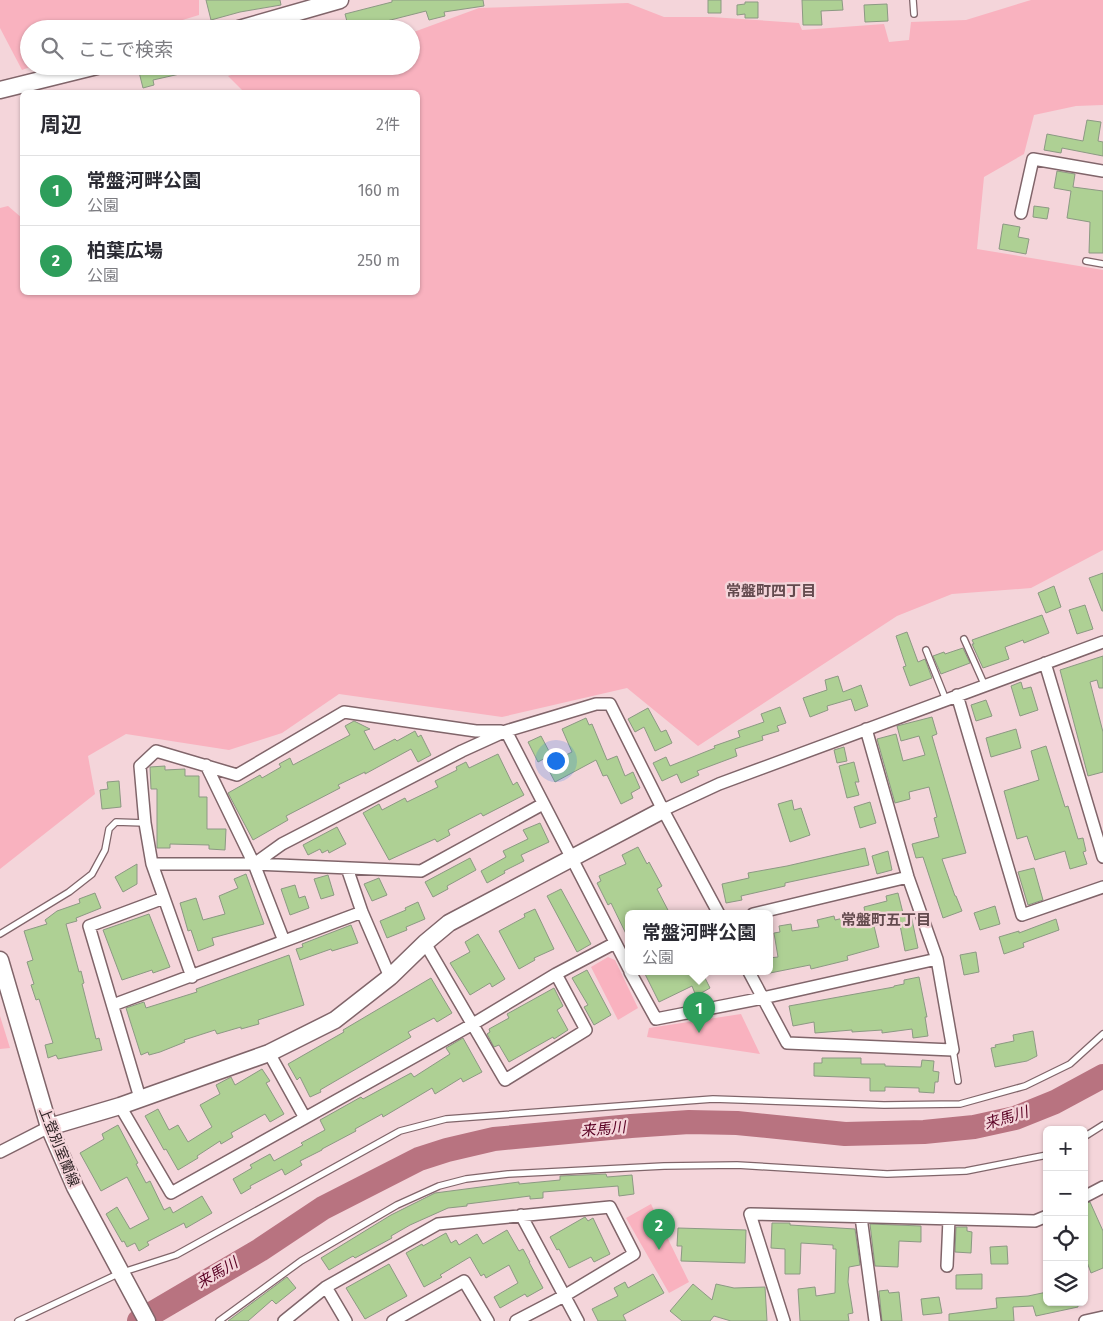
<!DOCTYPE html>
<html lang="ja">
<head>
<meta charset="utf-8">
<style>
  body { margin:0; font-family:"Fira Sans","Noto Sans JP",sans-serif; background:#f7f7f7; color:#2b2b33 }
  .controls { position:absolute; right:15px; bottom:15px; display:grid; overflow:hidden; border-radius:8px; box-shadow:0 1px 4px #0004 }
  .controls button { width:45px; height:45px; display:grid; place-items:center; padding:0; border:0; border-bottom:1px solid #e1e1e2; background:#fff; color:#2b2b33; font:25px sans-serif }
  .you { position:absolute; left:555px; top:760px; width:18px; height:18px; margin:-12px; border:4px solid #fff; border-radius:50%; background:#1a73e8; box-shadow:0 0 0 8px #1a73e833 }
  .badge { display:grid; place-items:center; width:32px; height:32px; border-radius:50%; background:#508215; color:#fff; font-size:16px; font-weight:700 }
  .pin { position:absolute; translate:-50% -41px; filter:drop-shadow(0 1px 2px #0008) }
  .pin::after { content:''; position:absolute; top:26px; width:18px; height:15px; background:inherit; clip-path:polygon(0 0,100% 0,50% 100%) }
  .popup { position:absolute; left:625px; top:910px; width:148px; height:65px; box-sizing:border-box; display:grid; place-content:center; border-radius:8px; background:#fff; filter:drop-shadow(0 1px 4px #0005); font-size:16px; white-space:nowrap; color:#7c7c81 }
  .popup b { font-size:19px; color:#2b2b33 }
  .popup::after { content:''; position:absolute; left:50%; top:100%; margin-left:-10px; border:10px solid transparent; border-top-color:#fff }
  .list { margin:0; padding:0; list-style:none }
  h2 { display:flex; justify-content:space-between; align-items:center; height:65px; margin:0; padding:0 20px; font-size:21px }
  h2 small { font-size:16px; font-weight:400; color:#7c7c81 }
  .list li { display:grid; grid-template-columns:32px 1fr auto; gap:15px; align-items:center; box-sizing:border-box; height:70px; padding:0 20px; border-top:1px solid #e1e1e2 }
  .list b { display:block; font-size:19px; white-space:nowrap }
  .list p { margin:0; font-size:16px; white-space:nowrap; color:#7c7c81 }
  .list em { font-size:16px; font-style:normal; color:#7c7c81 }
  .icon { flex:none; width:28px; height:28px; fill:none; stroke:currentColor; stroke-width:2; stroke-linecap:round; stroke-linejoin:round }
  .map { position:relative; flex:none; width:1103px; height:1321px; overflow:hidden }
  .search { position:absolute; background:#fff; box-shadow:0 1px 4px #0004; left:20px; top:20px; width:400px; height:55px; display:flex; align-items:center; gap:12px; box-sizing:border-box; padding:0 18px; border-radius:28px; color:#7c7c81; font-size:19px }
  .panel { position:absolute; background:#fff; box-shadow:0 1px 4px #0004; left:20px; top:90px; width:400px; height:205px; border-radius:8px }
  .map>svg:first-child { display:block }
  .green { fill:#f9b2bf }
  .lines { fill:none; stroke-linecap:round; stroke-linejoin:round }
  .river { stroke:#b87380; stroke-width:24 }
  .building { fill:#aed094; stroke:#8c9983 }
  .lane-casing { stroke:#80656a; stroke-width:8 }
  .street-casing { stroke:#80656a; stroke-width:14 }
  .secondary-casing { stroke:#80656a; stroke-width:19 }
  .lane { stroke:#fff; stroke-width:5.5 }
  .street { stroke:#fff; stroke-width:11 }
  .secondary { stroke:#fff; stroke-width:16 }
  .labels { text-anchor:middle; dominant-baseline:central; stroke-width:4.5; stroke-linejoin:round; paint-order:stroke }
  .street-label { font-size:14px; fill:#2b2022; stroke:#f4d5da }
  .neighbourhood-label { font-size:15px; font-weight:bold; fill:#634a4e; stroke:#f4d5da }
  .water-label { font-size:15px; font-style:italic; fill:#5a0224; stroke:#f4d5da }
</style>
</head>
<body>
<div class="map">
<svg width="1103" height="1321" viewBox="0 0 1103 1321">
  <rect width="100%" height="100%" fill="#f4d5da"/>
  <path class="green" d="M0 0H199V15L153 29H29V66H33L22 70 0 28Z
    M1031 0H1103V105L1076 106 1034 115 1024 154 984 177 977 249 1103 270V550L1031 588 952 594 897 616 698 746 627 688 502 717 339 694 282 733 229 750 126 734 88 756 95 794 0 869V208L8 206 22 218V292H418V92H244L228 76 259 66H411V33L479 8 628 3 664 17H711L799 23 802 30 884 24 889 42 909 40 911 22 966 20Z
    M608 957 615 960 638 1008 618 1020 591 967Z
    M741 1014 760 1054 647 1037 649 1028Z
    M0 1016 10 1048 0 1049Z
    M651 1204 689 1282 669 1293 626 1218Z"/>
  <g class="lines">
    <path class="river" d="M139 1321 260 1250 323 1208 419 1159 447 1150 494 1139 631 1126 689 1122 737 1123 845 1134 924 1132 974 1127 1015 1118 1055 1102 1103 1076"/>
  </g>
  <path class="building" d="M206 0H280L281 5 240 12 211 20Z
    M392 0H483L484 6 444 12 445 16 429 20 426 11 363 27V29H349L345 14 392 2Z
    M708 0H721V13H708Z
    M802 0H842L843 10 821 11 822 25H803Z
    M745 2H758V18H745V14L737 15V5L745 4Z
    M887 4 888 21 865 22 864 5Z
    M148 66H193V71L153 80 154 85 143 88 138 68Z
    M1087 120 1101 122 1098 141 1103 142V156L1062 148 1061 153 1044 150 1047 134 1083 141Z
    M1057 171 1075 174 1073 187 1103 191V253H1089L1090 222 1067 218 1071 191 1054 188Z
    M1034 206 1049 208 1047 219 1033 217Z
    M1003 224 1020 227 1018 237 1029 239 1026 254 999 249Z
    M1103 573V611H1102L1089 578Z
    M1054 586 1061 607 1046 613 1038 593Z
    M1085 605 1093 629 1077 634 1069 610Z
    M1042 615 1049 633 1024 643 1023 640 1005 647 1009 659 983 668 972 644H974L972 640Z
    M907 632 918 662 925 659 932 678 910 686 903 667 906 666 896 636Z
    M963 648 970 663 941 674 933 656 944 652 945 654Z
    M1103 656V688H1099L1097 680 1090 682 1103 732V772L1088 776 1060 670Z
    M838 676 843 692 861 685 868 706 855 711 851 699 827 706 828 710 810 717 803 698 827 690 825 680Z
    M1021 682 1023 689 1031 687 1038 710 1020 716 1011 686Z
    M986 700 992 716 976 721 971 705Z
    M780 707 786 723 777 726 779 731 762 736 763 740 735 749 737 756 697 771 699 775 681 783 677 774 662 781 653 763 666 757 670 766 715 748 714 746 740 737 738 731 764 722 761 714Z
    M648 708 661 732 666 730 672 743 655 751 644 727 635 732 628 719Z
    M932 717 937 734 932 736 966 853 942 859 955 896H956L962 911 943 918 923 857 916 858 912 844 939 837 934 818 937 817 929 787 909 792 910 799 895 803 877 739 896 734 903 761 925 755 919 736 901 741 897 726Z
    M586 718 589 725 592 724 607 760 617 756 625 776 633 772 640 788 631 793 633 798 621 804 607 775 603 776 596 760 555 782 546 765 572 752 562 729Z
    M354 721 370 729 364 731 374 750 395 739 397 741 415 731 418 737 421 735 431 755 418 762 411 749 365 774V772L338 785 340 788 286 816 288 820 253 840 228 793 260 775 262 778 281 767 279 764 290 758 293 765 350 735 345 726Z
    M1016 729 1021 748 991 757 986 738Z
    M541 736 551 755 538 762 528 742Z
    M1046 746 1065 807 1068 806 1078 839 1083 838 1086 851 1083 852 1087 864 1070 869 1065 851 1035 860 1027 836 1017 839 1004 791 1039 780 1031 751Z
    M844 747 847 761 837 763 834 750Z
    M498 754 513 785 517 782 524 795 483 816 481 813 448 830 450 835 437 842 435 839 389 860 363 813 379 804 382 810 405 798 407 802 438 787 435 781 457 770 456 767 466 762 469 768Z
    M854 762 859 782H855L859 795 847 798 839 766Z
    M165 766V770L185 769V776H199V797H207V829H226L225 850 209 849V845L170 844V848H157V789H151L150 767Z
    M119 781 121 807 102 809 100 790 108 789 107 782Z
    M792 800 794 810 801 808 810 835 790 842 778 804Z
    M870 802 876 823 860 828 854 807Z
    M540 823 549 842 521 855 524 861 504 871 505 873 487 883 481 871 506 857 503 851 528 839 523 830Z
    M337 827 346 844 329 853 328 850 322 853 320 849 308 855 303 845Z
    M638 847 647 864 649 862 662 886 657 889 670 914H629V940L611 903 608 905 597 883 601 881 599 876 626 864 622 855Z
    M865 848 869 865 785 883V886L741 896 742 900 726 903 722 884 749 878 748 873 787 866Z
    M888 851 892 870 877 874 872 856Z
    M470 858 476 870 447 886 448 889 433 897 425 882Z
    M137 864V884L123 892 115 877Z
    M1034 868 1043 900 1028 905 1018 872Z
    M246 874 264 924 212 938 214 945 198 951 191 930 188 931 180 903 196 898 203 920 225 914 219 896 238 888 234 879Z
    M328 875 334 895 321 899 314 879Z
    M379 878 387 895 372 901 364 884Z
    M295 885 299 898 305 896 309 908 290 915 281 889Z
    M561 889 591 944 577 952 547 896Z
    M95 893 101 908 76 918 77 921 66 924 79 972 81 971 84 983 82 984 96 1039 99 1038 102 1050 58 1059 56 1055 48 1058 45 1045 53 1043 39 999 36 1000 31 985 34 984 27 962 33 960 24 931 47 924 45 920 57 911 80 903 79 899Z
    M898 893 904 917 911 915 918 948 905 951 899 920 874 926 879 947 847 956 848 960 811 969 810 965 770 973 769 958 778 957 774 933 780 932 779 926 791 924 792 931 819 927 817 920 834 916 835 920 865 913 864 907 887 901 886 896Z
    M418 902 425 919 406 927 407 930 387 938 380 921 406 910 405 908Z
    M995 906 1000 924 980 930 974 913Z
    M535 909 554 949 534 958 535 960 519 969 499 931 525 917 524 914Z
    M149 914 170 967 153 973 152 970 122 980 103 930Z
    M1056 919 1059 930 1023 943 1024 947 1004 954 999 937 1019 931V933Z
    M351 925 358 943 332 951 331 949 300 960 296 949 303 947 302 944Z
    M478 934 505 979 492 987 490 983 470 995 450 963 470 952 465 942Z
    M976 952 979 972 964 975 960 955Z
    M289 955 304 1005 258 1020 259 1024 241 1029V1027L217 1034 215 1030 184 1040 185 1042 160 1052 149 1055 148 1052 141 1055 126 1008 144 1002 146 1008 197 992 196 989Z
    M587 970 611 1015 594 1025 584 1007 588 1005 572 978Z
    M644 972H702L710 988 696 996 692 986 659 1002Z
    M919 977 927 1017H925L928 1036 913 1038 912 1029 882 1033V1030L852 1032V1030L815 1033 814 1022 793 1026 789 1006 894 987V986L904 984V980Z
    M431 978 452 1013 437 1022 434 1018 408 1032 411 1037 320 1090 321 1092 310 1097 300 1077 297 1080 288 1064 344 1032 343 1030Z
    M554 988 563 1006 557 1010 568 1030 554 1039 553 1037 509 1062 499 1045 494 1047 487 1034 490 1032 489 1029 509 1018 507 1014Z
    M1033 1031 1037 1056 1027 1061 995 1067 991 1048 996 1047 995 1045 1014 1041 1013 1035Z
    M463 1038 482 1072 463 1082 461 1078 435 1094 432 1088 383 1117 382 1114 355 1129 356 1131 322 1149V1150L300 1161 302 1165 285 1175 282 1169 250 1186 251 1188 241 1194 233 1179 252 1168 250 1165 270 1154 274 1161 303 1145 301 1143 325 1130 320 1120 361 1097 363 1099 411 1073 414 1077 450 1054 446 1048Z
    M822 1058H861V1064H885V1066L921 1067 922 1060 934 1061 933 1071 939 1072 938 1082H935L934 1093 919 1092V1088L885 1087V1091H870V1078L814 1076V1063H822Z
    M262 1069 270 1081 266 1083 284 1114 270 1122 265 1114 231 1133 233 1137 221 1144 220 1141 197 1156 198 1158 178 1170 166 1149 164 1150 145 1116 158 1109 169 1130 178 1125 188 1142 212 1127 200 1105 220 1094 216 1085 231 1077 235 1085Z
    M118 1125 138 1163 136 1164 146 1183 150 1181 164 1210 170 1207 173 1213 202 1196 212 1213 186 1228 184 1223 147 1242 149 1245 139 1251 135 1243 127 1247 124 1241 122 1242 106 1214 117 1207 130 1229 149 1219 127 1177 101 1191 80 1153 104 1139 102 1134Z
    M606 1174 607 1177 632 1175 634 1194 619 1196 618 1186 543 1192V1198L530 1199V1196L467 1204V1206L448 1208 410 1225 391 1236 392 1238 355 1258 353 1256 329 1270 321 1258 391 1215 435 1193 519 1182V1184L560 1180V1176Z
    M1090 1202 1103 1231V1268L1091 1273 1084 1254V1204Z
    M585 1217 588 1221 593 1218 610 1254 594 1262 591 1257 569 1268 559 1249 557 1250 550 1237Z
    M772 1223H790V1225L855 1229 860 1265 849 1267 848 1282 853 1313 848 1314 849 1321H800L798 1289 815 1287 816 1296 835 1293 836 1249H833V1245L801 1243 800 1274H785V1249L771 1248Z
    M870 1224 921 1226V1242L899 1241 898 1267 875 1266Z
    M956 1227H967V1231L972 1232 971 1253 955 1252Z
    M678 1228 746 1230 745 1263 681 1261 682 1246H677Z
    M507 1230 519 1251 523 1249 530 1262H529L543 1288 527 1297 525 1294 500 1308 494 1297 518 1283 509 1265 486 1278 484 1274 481 1276 470 1257 440 1275 442 1277 424 1287 406 1253 422 1244 423 1246 446 1233 451 1243 456 1240 459 1245 477 1234 483 1244Z
    M1007 1246 1008 1264H991L990 1247Z
    M389 1264 407 1296 365 1319 346 1288Z
    M653 1274 664 1293 623 1315 626 1321H598L592 1309 618 1296 614 1288 625 1282 628 1288Z
    M982 1274V1289H956V1275Z
    M287 1277 296 1288 276 1304 272 1300 248 1321H228Z
    M693 1284 712 1300 716 1284 734 1288 765 1287 767 1321H731L714 1316 710 1321H682L670 1311Z
    M888 1290 889 1293 899 1292 902 1321H882L879 1291Z
    M1047 1292V1302H1078V1307L1036 1316 1033 1306 1013 1307 1014 1321H949V1314L997 1308 996 1298 1028 1296Z
    M939 1297 942 1313 923 1315 921 1299Z"/>
  <g class="lines">
    <g class="lane-casing">
      <path id="lane" d="M913 0 914 14
        M1086 261 1103 264
        M964 639 985 686
        M926 650 946 700
        M0 934 69 892 92 874 105 850 109 829 116 822 145 823
        M953 1050 958 1081
        M1084 1137 1103 1125
        M18 1321 120 1273 176 1255 400 1131 446 1119 713 1099 884 1105 960 1104 1025 1086 1070 1064 1103 1034
        M219 1321 301 1261 397 1205 439 1186 466 1179 508 1174 664 1166 737 1165 887 1174 966 1171 1047 1155"/>
    </g>
    <g class="street-casing">
      <path id="street" d="M1021 213 1033 159 1103 171
        M1045 663 1103 857
        M957 695 1022 915 1103 887
        M506 731 629 969
        M206 765 254 864 284 941
        M663 810 719 784 1103 642
        M152 864 145 823 140 766 156 751 237 775 344 712 476 731H501
        M254 864 282 844 462 751 506 731 596 704H610L663 810 719 914
        M347 868 362 912 390 977
        M753 914 908 877
        M425 943 505 1080 586 1030 556 974
        M630 972 656 1019 763 998 937 959
        M749 972 787 1043 953 1050 937 959 908 877 866 729
        M192 977 152 864H254L421 871 543 804
        M113 1005 362 912
        M269 1053 305 1118
        M140 1098 89 926 164 898
        M120 1106 171 1193 473 1024 556 974 615 943
        M0 1152 49 1127
        M1084 1197 1103 1187
        M521 1215 578 1321
        M861 1217 875 1321
        M947 1266 949 1219
        M326 1287 346 1321
        M284 1321 326 1287 438 1224 610 1207 634 1254 564 1296 516 1321
        M393 1321 464 1281 488 1321
        M784 1321 750 1214 1035 1221 1047 1216
        M1085 1321 1103 1317"/>
    </g>
    <g class="secondary-casing">
      <path id="secondary" d="M239 29 340 0
        M0 90 97 66
        M0 960 49 1127 75 1187 147 1321
        M49 1127 120 1106 269 1053 335 1020 390 977 425 943 449 923 663 810"/>
    </g>
    <use href="#lane" class="lane"/>
    <use href="#street" class="street"/>
    <use href="#secondary" class="secondary"/>
  </g>
  <g class="labels">
    <g class="street-label">
      <text transform="translate(59 1147) rotate(68)">上登別室蘭線</text>
    </g>
    <g class="neighbourhood-label">
      <text x="771" y="591">常盤町四丁目</text>
      <text x="886" y="920">常盤町五丁目</text>
    </g>
    <g class="water-label">
      <text transform="translate(1006 1118) rotate(-17)">来馬川</text>
      <text transform="translate(603 1129) rotate(-5)">来馬川</text>
      <text transform="translate(217 1273) rotate(-31)">来馬川</text>
    </g>
  </g>
</svg>
<div class="controls">
<button>+</button>
<button>−</button>
<button><svg class="icon" aria-label="locate" viewBox="0 0 24 24"><circle cx="12" cy="12" r="6"/><path d="M12 2v4M12 18v4M2 12h4M18 12h4"/></svg></button>
<button><svg class="icon" aria-label="layers" viewBox="0 0 24 24"><path d="M12 4l9 5-9 5-9-5zM3 14l9 5 9-5"/></svg></button>
</div>
<div class="you"></div>
<div class="pin badge" style="left:699px;top:1033px;background:#2e9e5b">1</div>
<div class="popup"><b>常盤河畔公園</b>公園</div>
<div class="pin badge" style="left:659px;top:1250px;background:#2e9e5b">2</div>
<div class="search"><svg class="icon" aria-label="search" viewBox="0 0 24 24"><circle cx="10" cy="10" r="6"/><path d="M15 15l6 6"/></svg>ここで検索</div>
<section class="panel">
<h2>周辺<small>2件</small></h2>
<ul class="list">
<li><span class="badge" style="background:#2e9e5b">1</span><div><b>常盤河畔公園</b><p>公園</p></div><em>160 m</em></li>
<li><span class="badge" style="background:#2e9e5b">2</span><div><b>柏葉広場</b><p>公園</p></div><em>250 m</em></li>
</ul>
</section>
</div>
</body>
</html>
